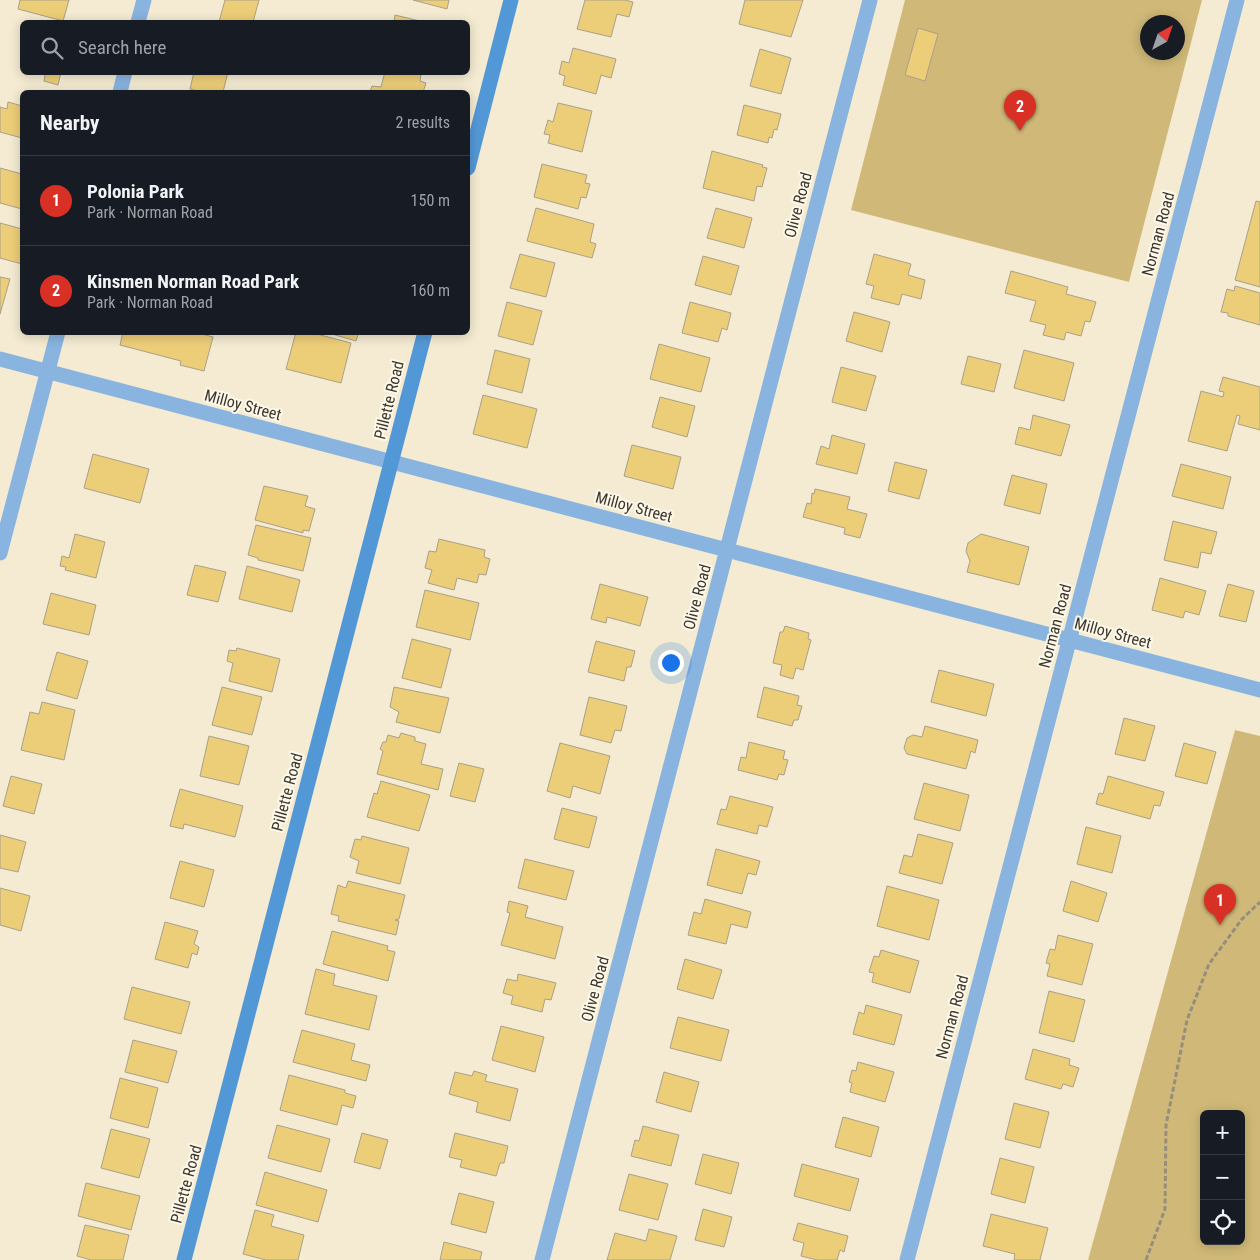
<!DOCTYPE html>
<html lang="en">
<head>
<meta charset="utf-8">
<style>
  body { margin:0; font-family:"Roboto Condensed",sans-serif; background:#20242c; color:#f1f3f6 }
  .controls { position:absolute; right:15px; bottom:15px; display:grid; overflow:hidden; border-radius:8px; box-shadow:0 2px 12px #0003 }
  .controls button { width:45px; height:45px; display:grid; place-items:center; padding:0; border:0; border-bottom:1px solid #363941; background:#171b24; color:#f1f3f6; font:25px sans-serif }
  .compass { position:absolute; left:1140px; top:15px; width:45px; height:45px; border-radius:50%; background:#171b24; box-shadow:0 2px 12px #0003; rotate:40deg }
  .you { position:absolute; left:670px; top:662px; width:18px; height:18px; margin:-12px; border:4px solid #fff; border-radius:50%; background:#1a73e8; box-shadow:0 0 0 8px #1a73e833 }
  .badge { display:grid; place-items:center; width:32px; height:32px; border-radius:50%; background:#d93025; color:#fff; font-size:16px; font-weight:700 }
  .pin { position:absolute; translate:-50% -41px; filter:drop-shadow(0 1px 2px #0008) }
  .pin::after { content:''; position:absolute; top:26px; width:18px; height:15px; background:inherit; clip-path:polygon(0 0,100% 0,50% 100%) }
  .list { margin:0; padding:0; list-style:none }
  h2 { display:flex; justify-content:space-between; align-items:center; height:65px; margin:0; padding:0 20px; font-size:21px }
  h2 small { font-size:16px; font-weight:400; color:#9ea1a6 }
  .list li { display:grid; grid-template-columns:32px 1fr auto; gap:15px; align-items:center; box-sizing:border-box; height:90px; padding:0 20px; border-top:1px solid #363941 }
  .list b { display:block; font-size:19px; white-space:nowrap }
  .list p { margin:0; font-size:16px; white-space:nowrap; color:#9ea1a6 }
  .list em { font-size:16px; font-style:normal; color:#9ea1a6 }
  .icon { flex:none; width:28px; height:28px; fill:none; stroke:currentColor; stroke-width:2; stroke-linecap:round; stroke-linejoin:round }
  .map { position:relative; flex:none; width:1260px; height:1260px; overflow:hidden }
  .search { position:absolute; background:#171b24; box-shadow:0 2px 12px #0003; left:20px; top:20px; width:450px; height:55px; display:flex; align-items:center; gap:12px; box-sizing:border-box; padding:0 18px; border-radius:8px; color:#9ea1a6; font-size:19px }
  .panel { position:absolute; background:#171b24; box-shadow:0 2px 12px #0003; left:20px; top:90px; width:450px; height:245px; border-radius:8px }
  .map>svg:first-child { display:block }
  .green { fill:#d0b978; fill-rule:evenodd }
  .building { fill:#edce78; stroke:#a9a089 }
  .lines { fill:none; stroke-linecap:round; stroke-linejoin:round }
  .path { stroke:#958e7d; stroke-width:3; stroke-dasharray:5 2.5; stroke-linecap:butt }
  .street { stroke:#88b4df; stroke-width:15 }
  .secondary { stroke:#5398d6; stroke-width:15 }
  .labels { text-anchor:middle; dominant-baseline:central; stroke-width:4; stroke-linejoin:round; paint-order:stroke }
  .street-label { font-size:16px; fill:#3a362c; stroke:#fdf8e9 }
</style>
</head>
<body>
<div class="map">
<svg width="1260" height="1260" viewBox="0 0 1260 1260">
  <rect width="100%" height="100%" fill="#f4ebd2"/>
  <path class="green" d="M905 0H1202L1129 282 851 210ZM1148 22H1178V52H1148Z
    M1235 730 1260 736V1260H1088ZM1204 1114H1241V1241H1204Z"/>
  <path class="building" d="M20 0H69L63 21 18 9Z
    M225 0H259L253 22H219Z
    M413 0H449L447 9Z
    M585 0H625L633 2 629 17 617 14 611 37 577 29Z
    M745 0H803L791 37 739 24Z
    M395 15 424 22H394Z
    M918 28 938 34 925 81 905 75Z
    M573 48 616 59 611 78 601 75 596 94 563 85 565 76 559 74 562 61 569 63Z
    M760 49 791 58 781 94 750 86Z
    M36 72H61L58 85 44 81 45 75Z
    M194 72H228L223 92H202L190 89Z
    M385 72H414L421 74 420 81 426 83 423 92H370L372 86 381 87Z
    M8 102 22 106V138L0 132V107L7 109Z
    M558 103 592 111 582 152 548 143 550 135 544 134 548 120 553 122Z
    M744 105 781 114 777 130 774 129 772 138 769 137 768 143 737 135Z
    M712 151 763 165 762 167 767 168 762 187 757 186 754 201 703 188Z
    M542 164 587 175 585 183 590 184 586 198 581 197 578 209 534 197Z
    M0 168 22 174V209L0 203Z
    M1256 201 1260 202V287L1235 280Z
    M536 208 594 224 590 242 596 244 592 258 527 241Z
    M716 208 752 218 744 248 707 238Z
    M0 223 22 229V264L0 258Z
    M520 254 555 263 546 297 510 288Z
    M874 254 911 264 908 275 925 280 921 299 902 294 899 305 871 298 874 286 866 284Z
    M703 256 739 266 731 295 695 285Z
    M1011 271 1068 287 1066 294 1096 302 1090 322 1085 321 1081 336 1066 332 1064 340 1043 335 1046 325 1030 321 1036 301 1005 293Z
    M0 277 10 279 0 314Z
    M1235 286 1260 293V325L1228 316V313L1221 312 1227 289 1234 291Z
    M507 302 542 311 533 345 498 336Z
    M690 302 731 313 727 330 722 328 718 342 682 333Z
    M854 312 890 322 882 352 846 341Z
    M123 332H195L213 337 204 371 180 365 181 361 120 345Z
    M296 332H309L351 343 341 383 286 369Z
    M325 332H359L356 341Z
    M659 344 710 358 701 392 650 379Z
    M495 350 530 359 522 393 487 384Z
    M1024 350 1074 363 1064 401 1014 388Z
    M968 356 1001 364 994 392 961 384Z
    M841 367 876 376 866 411 832 402Z
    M1223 377 1260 387V430L1238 424 1240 416 1237 415 1227 451 1188 441 1201 391 1223 397 1224 392 1219 391Z
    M483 395 537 409 527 448 473 434Z
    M660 397 695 406 687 437 652 427Z
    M1033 415 1070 425 1061 456 1015 444 1019 427 1030 430Z
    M832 435 865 444 857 474 816 464 821 446 829 449Z
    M632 445 681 457 673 489 624 476Z
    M93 454 149 469 140 503 84 488Z
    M895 462 927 470 919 499 888 491Z
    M1181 464 1231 477 1223 509 1172 496Z
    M1012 475 1047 484 1040 514 1004 505Z
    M264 486 308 496 305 506 315 509 309 531 303 530V533L255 520Z
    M815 489 850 497 847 509 867 514 860 538 844 534 845 528 803 517 807 503 811 504 812 493 814 494Z
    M1173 521 1217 532 1211 554 1201 552 1198 568 1164 560Z
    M256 525 311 538 303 571 258 560V558L248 555Z
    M75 534 105 542 96 578 65 570 66 567 60 566 62 556 69 558Z
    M981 534 1029 547 1019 585 967 572 970 561 966 551 968 543Z
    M439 539 485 550 484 557 490 559 486 575 479 574 477 583 457 578 454 590 428 583 432 570 425 568 429 551 436 552Z
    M195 565 226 572 218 602 187 595Z
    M247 566 300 580 292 612 239 599Z
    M1160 578 1206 591 1199 615 1185 611 1183 618 1152 610Z
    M600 584 648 597 640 626 607 617 606 623 591 619Z
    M1228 584 1254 591 1246 622 1219 616Z
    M425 590 479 603 470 640 416 627Z
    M51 593 96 605 89 635 43 624Z
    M785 626 809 633 808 639 811 640 803 670 796 668 793 679 780 675 782 665 773 663 780 632H783Z
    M412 639 451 649 441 688 402 678Z
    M596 641 635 651 631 667H627L624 681 588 672Z
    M237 648 280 659 272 692 229 681 233 663 227 661 229 650 236 651Z
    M57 652 88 661 77 699 46 690Z
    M939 670 994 684 986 716 931 702Z
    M222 687 262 697 252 735 212 725Z
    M394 687 449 698 440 733 396 722 399 712 390 707Z
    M764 687 799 696 797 705 802 706 798 720H794L792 726 757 717Z
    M589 697 627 706 621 731 615 730 611 743 580 735Z
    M42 702 75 710 64 760 21 750 30 712 39 714Z
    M1124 718 1155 726 1145 761 1115 754Z
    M925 726 978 740 975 753 971 751 966 769 907 754 904 748 907 738 913 735 922 737Z
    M401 733 415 737V741L426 744 421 764 443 769 438 790 377 774 383 751 380 749 383 742H386L388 735 399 738Z
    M209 736 249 746 239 785 200 776Z
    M749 742 785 751 783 759 788 760 784 775 779 774 777 780 738 770 741 757 746 758Z
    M560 743 610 756 600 794 573 786 570 798 547 791Z
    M1184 743 1216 752 1207 784 1175 776Z
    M459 763 484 769 475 802 450 796Z
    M11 776 42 784 34 814 3 806Z
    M1108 776 1164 792 1160 806 1154 805 1150 819 1096 804 1099 793 1103 794Z
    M381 781 430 795 419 831 367 817 374 793 377 794Z
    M924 783 969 795 960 831 914 819Z
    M180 789 243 806 235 837 184 824 183 829 170 826Z
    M730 796 773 807 767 827 759 825 757 834 717 824 721 809 726 810Z
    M562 808 597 817 589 848 554 839Z
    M1086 827 1121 836 1112 873 1077 864Z
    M918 834 953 843 942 884 899 873 904 855 912 857Z
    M0 835 26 842 18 872 0 868Z
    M362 836 409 848 400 884 356 873 359 861 350 857 355 839 361 840Z
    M716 849 760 861 756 875 748 873 742 894 707 885Z
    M525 859 574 871 566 900 518 888Z
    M180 861 214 870 204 907 170 898Z
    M348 881 405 895 399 919 395 920 399 921 396 935 338 921 339 916 331 914 338 885 346 888Z
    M1071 881 1107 893 1098 922 1063 911Z
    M887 886 939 900 929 940 877 926Z
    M0 888 30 896 21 931 0 925Z
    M705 899 751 912 747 928 731 924 726 944 688 935 694 912 701 914Z
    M509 901 528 906 525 917 563 927 555 959 501 945 510 913 507 912Z
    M165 922 198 931 194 944 199 947 197 955 192 953 188 968 155 959Z
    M332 931 388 946 387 950 395 952 388 981 323 964Z
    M1058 935 1093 944 1082 985 1047 976 1050 964 1046 963 1050 949 1055 950Z
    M881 950 919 961 910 993 872 982 874 973 869 972 874 956 879 957Z
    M685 959 722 970 713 999 677 989Z
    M316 969 335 974 333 985 377 996 369 1030 305 1014Z
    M518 974 556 983 551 1000 545 999 542 1012 511 1004 513 996 503 993 507 979 517 981Z
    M132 987 190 1002 181 1034 124 1019Z
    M1049 991 1085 1000 1074 1042 1039 1033Z
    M866 1005 902 1015 894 1045 853 1034 859 1012 864 1014Z
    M678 1017 729 1030 721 1061 670 1048Z
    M501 1026 544 1037 535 1072 492 1060Z
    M302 1030 355 1044 351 1060 370 1065 366 1081 293 1062Z
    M133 1040 177 1051 168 1083 125 1072Z
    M1033 1049 1070 1059 1069 1065 1079 1068 1073 1087 1063 1084 1061 1089 1025 1079Z
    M858 1062 894 1072 885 1102 850 1092 852 1083 849 1082 852 1070 856 1071Z
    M474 1071 487 1075 485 1081 518 1089 510 1121 476 1112 478 1102 449 1094 455 1072 472 1076Z
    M664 1072 699 1082 691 1112 656 1102Z
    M289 1075 345 1090V1093L356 1096 353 1108 342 1105 337 1125 280 1110Z
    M120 1078 158 1088 148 1128 110 1118Z
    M1014 1103 1049 1112 1040 1148 1005 1139Z
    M843 1117 879 1127 871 1157 835 1147Z
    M277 1125 330 1139 321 1172 268 1158Z
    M643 1126 679 1135 671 1166 631 1156 635 1140 639 1141Z
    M111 1129 150 1139 139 1178 101 1168Z
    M362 1133 388 1140 380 1169 354 1162Z
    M455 1133 508 1146 504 1163H500L496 1176 460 1167 462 1160 449 1157Z
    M703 1154 739 1163 731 1194 695 1184Z
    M1000 1158 1034 1167 1025 1203 991 1194Z
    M802 1164 859 1179 850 1211 794 1196Z
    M265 1172 327 1190 318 1222 256 1205Z
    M629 1174 668 1184 658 1220 619 1210Z
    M86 1183 140 1196 131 1230 78 1216Z
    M459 1193 494 1202 486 1233 451 1224Z
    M703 1209 732 1217 724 1247 695 1240Z
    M255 1210 274 1215 271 1226 304 1235 298 1260H266L243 1254Z
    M991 1214 1048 1228 1040 1260H1014L1015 1254 983 1246Z
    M798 1223 848 1236 844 1252 840 1250 837 1260H817L801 1256 804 1243 793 1240Z
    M85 1225 129 1235 123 1260H91L77 1256Z
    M649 1229 677 1236 670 1260H607L615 1233 646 1241Z
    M444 1242 482 1252 480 1260H440Z"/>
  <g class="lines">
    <path class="path" d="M1146 1260 1165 1209 1166 1125 1187 1020 1209 964 1242 919 1260 902"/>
    <path class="street" d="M138 22 144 0
      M120 92 125 72
      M0 359 1260 690
      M0 553 58 332
      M542 1260 870 0
      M907 1260 1237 0"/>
    <path class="secondary" d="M468 168 511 0
      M184 1260 425 332"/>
  </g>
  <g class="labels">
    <g class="street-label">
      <text transform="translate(798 205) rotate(-75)">Olive Road</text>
      <text transform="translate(1158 234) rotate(-75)">Norman Road</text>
      <text transform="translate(389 400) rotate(-76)">Pillette Road</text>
      <text transform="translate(243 405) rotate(15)">Milloy Street</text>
      <text transform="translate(634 507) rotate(15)">Milloy Street</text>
      <text transform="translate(697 597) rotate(-75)">Olive Road</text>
      <text transform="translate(1055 626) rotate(-75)">Norman Road</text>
      <text transform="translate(1113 633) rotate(15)">Milloy Street</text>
      <text transform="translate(287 792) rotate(-75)">Pillette Road</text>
      <text transform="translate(595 989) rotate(-75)">Olive Road</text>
      <text transform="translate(952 1017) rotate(-75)">Norman Road</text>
      <text transform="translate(186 1184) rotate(-75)">Pillette Road</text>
    </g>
  </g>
</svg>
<div class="controls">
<button>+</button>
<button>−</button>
<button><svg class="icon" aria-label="locate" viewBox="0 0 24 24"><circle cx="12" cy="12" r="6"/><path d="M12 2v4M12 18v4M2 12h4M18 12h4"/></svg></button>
</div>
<svg class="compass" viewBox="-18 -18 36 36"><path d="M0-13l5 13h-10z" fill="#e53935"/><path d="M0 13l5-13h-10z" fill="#9ea1a6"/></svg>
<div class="you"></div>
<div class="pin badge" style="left:1220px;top:925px">1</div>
<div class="pin badge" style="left:1020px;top:131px">2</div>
<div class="search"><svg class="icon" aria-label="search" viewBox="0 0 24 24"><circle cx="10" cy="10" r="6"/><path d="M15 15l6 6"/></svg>Search here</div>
<section class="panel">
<h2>Nearby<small>2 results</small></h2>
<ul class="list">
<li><span class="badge">1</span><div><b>Polonia Park</b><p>Park · Norman Road</p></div><em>150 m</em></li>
<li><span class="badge">2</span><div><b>Kinsmen Norman Road Park</b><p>Park · Norman Road</p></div><em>160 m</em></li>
</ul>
</section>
</div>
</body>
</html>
